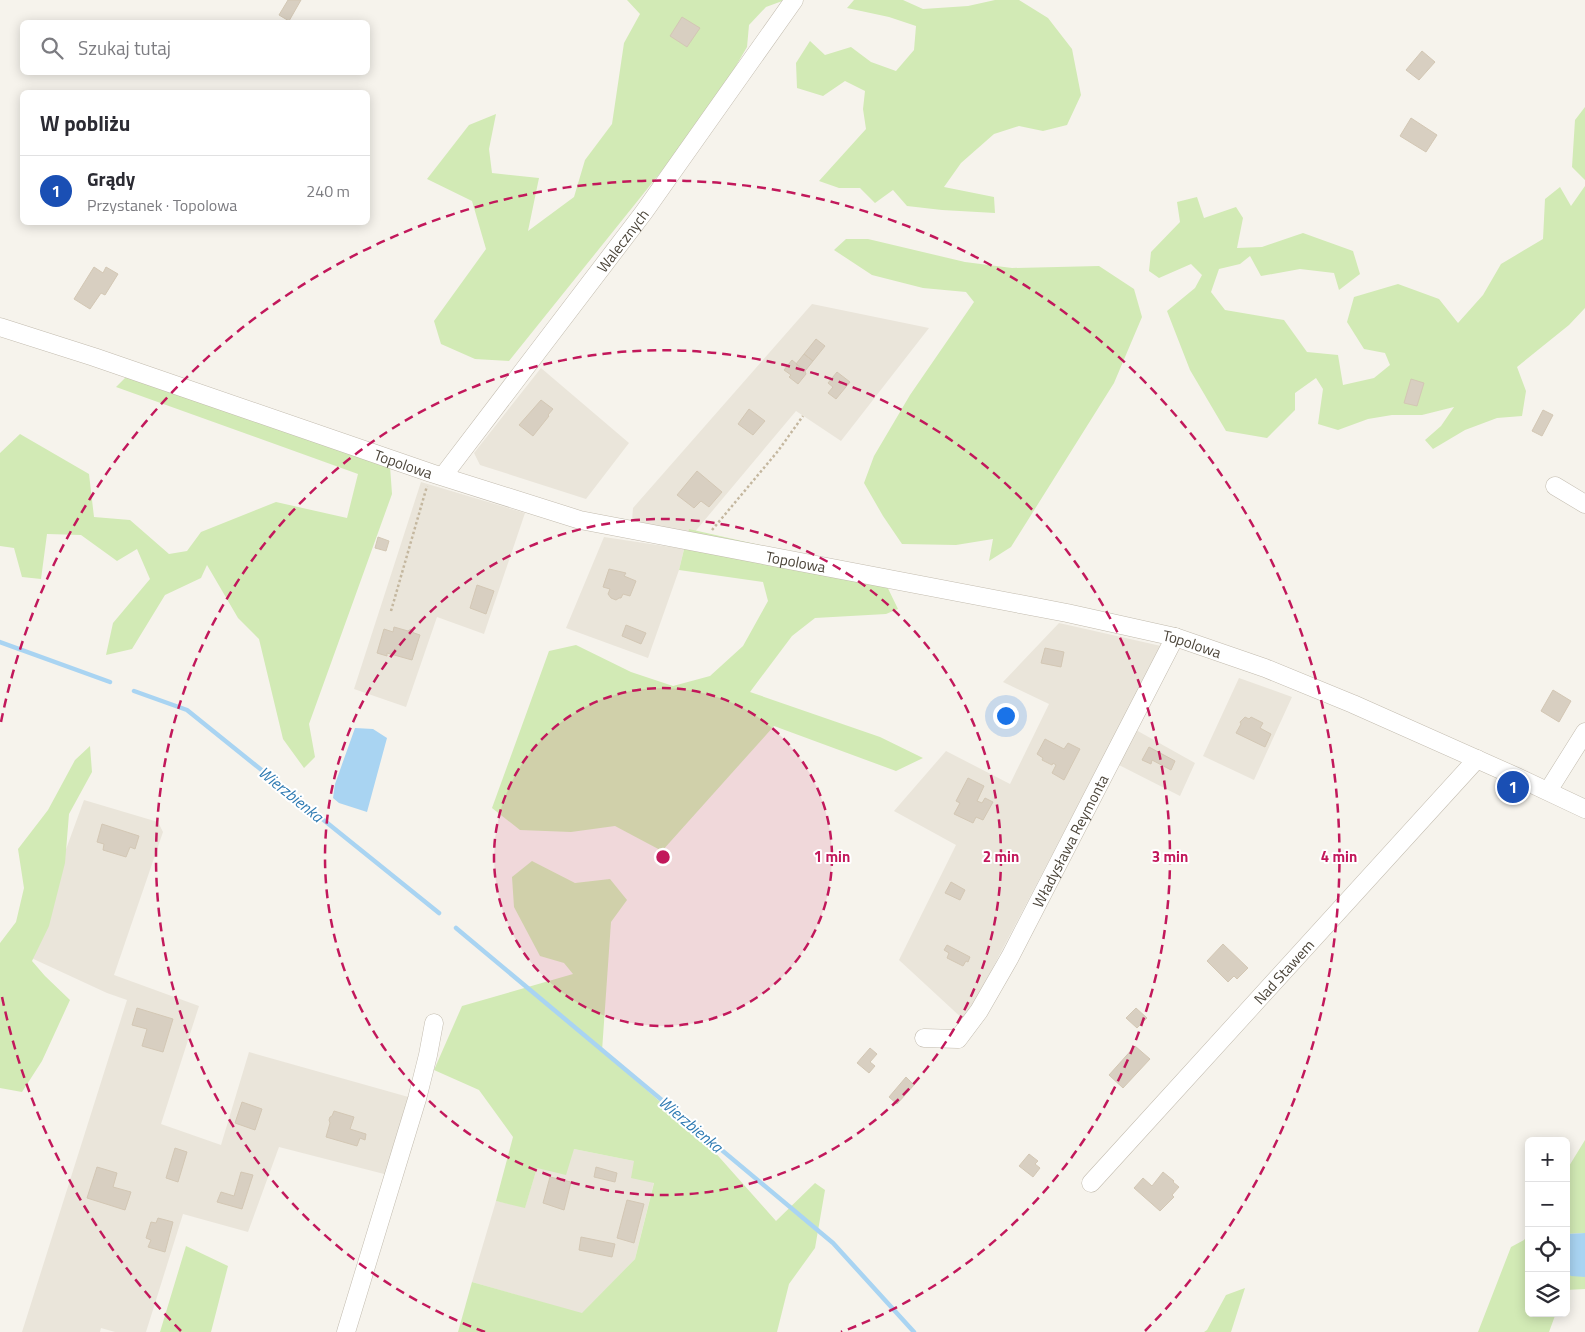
<!DOCTYPE html>
<html lang="pl">
<head>
<meta charset="utf-8">
<style>
  body { margin:0; font-family:"Titillium Web",sans-serif; background:#f7f7f7; color:#2b2b33 }
  .controls { position:absolute; right:15px; bottom:15px; display:grid; overflow:hidden; border-radius:8px; box-shadow:0 2px 12px #0003 }
  .controls button { width:45px; height:45px; display:grid; place-items:center; padding:0; border:0; border-bottom:1px solid #e1e1e2; background:#fff; color:#2b2b33; font:25px sans-serif }
  .you { position:absolute; left:1005px; top:715px; width:18px; height:18px; margin:-12px; border:4px solid #fff; border-radius:50%; background:#1a73e8; box-shadow:0 0 0 8px #1a73e833 }
  .badge { display:grid; place-items:center; width:32px; height:32px; border-radius:50%; background:#fc3f1d; color:#fff; font-size:16px; font-weight:700 }
  .pin { position:absolute; translate:-50% -50%; border:2px solid #fff; box-shadow:0 1px 5px #0006 }
  .list { margin:0; padding:0; list-style:none }
  h2 { display:flex; justify-content:space-between; align-items:center; height:65px; margin:0; padding:0 20px; font-size:21px }
  h2 small { font-size:16px; font-weight:400; color:#7c7c81 }
  .list li { display:grid; grid-template-columns:32px 1fr auto; gap:15px; align-items:center; box-sizing:border-box; height:70px; padding:0 20px; border-top:1px solid #e1e1e2 }
  .list b { display:block; font-size:19px; white-space:nowrap }
  .list p { margin:0; font-size:16px; white-space:nowrap; color:#7c7c81 }
  .list em { font-size:16px; font-style:normal; color:#7c7c81 }
  .icon { flex:none; width:28px; height:28px; fill:none; stroke:currentColor; stroke-width:2; stroke-linecap:round; stroke-linejoin:round }
  .map { position:relative; flex:none; width:1585px; height:1332px; overflow:hidden }
  .search { position:absolute; background:#fff; box-shadow:0 2px 12px #0003; left:20px; top:20px; width:350px; height:55px; display:flex; align-items:center; gap:12px; box-sizing:border-box; padding:0 18px; border-radius:8px; color:#7c7c81; font-size:19px }
  .panel { position:absolute; background:#fff; box-shadow:0 2px 12px #0003; left:20px; top:90px; width:350px; height:135px; border-radius:8px }
  .map>svg:first-child { display:block }
  .residential { fill:#eae5da }
  .green { fill:#d2eab5 }
  .water { fill:#a9d4f2 }
  .lines { fill:none; stroke-linecap:round; stroke-linejoin:round }
  .stream { stroke:#a9d4f2; stroke-width:4.5 }
  .building { fill:#d8cfc1; stroke:#d3c7b4 }
  .minor-casing { stroke:#c2bbae; stroke-width:19 }
  .path { stroke:#c4b79f; stroke-width:2.5; stroke-dasharray:2.5 2.5; stroke-linecap:butt }
  .minor { stroke:#fff; stroke-width:18 }
  .ring { fill:none; stroke:#c2185b; stroke-width:2.5; stroke-dasharray:9 6 }
  .labels { text-anchor:middle; dominant-baseline:central; stroke-width:4; stroke-linejoin:round; paint-order:stroke }
  .street-label { font-size:15px; fill:#4b4439; stroke:#fff }
  .water-label { font-size:16px; font-style:italic; fill:#2e7ab2; stroke:#fff }
  .centre { fill:#c2185b; stroke:#fff; stroke-width:2.5 }
  .ring-label { font-size:15px; text-anchor:middle; font-weight:bold; fill:#c2185b; stroke:#fff; stroke-width:4; stroke-linejoin:round; paint-order:stroke }
</style>
</head>
<body>
<div class="map">
<svg width="1585" height="1332" viewBox="0 0 1585 1332">
  <rect width="100%" height="100%" fill="#f6f3ec"/>
  <path class="residential" d="M812 304 929 328 841 441 796 411 693 534 632 521 633 508Z
    M541 368 629 443 586 499 480 465 474 453Z
    M421 482 525 513 484 634 437 617 406 707 354 689Z
    M604 537 684 549 679 570 648 658 566 628Z
    M1059 623 1161 646 965 1021 899 960 956 845 894 811 946 751 1010 784 1049 704 1003 682Z
    M1239 678 1292 697 1254 780 1203 756Z
    M1136 730 1195 763 1180 796 1117 764Z
    M84 800 158 822 163 832 114 975 199 1006 161 1124 221 1145 249 1052 412 1098 388 1175 279 1147 248 1232 183 1214 146 1332H115L101 1328 100 1332H22L127 1000 107 993 27 956Z
    M574 1149 634 1161 654 1182 635 1259 582 1314 472 1282 496 1201 525 1207 537 1168Z"/>
  <path class="green" d="M627 0H785L766 7 749 25 747 47 709 112 509 361 475 359 441 344 434 321 486 249 472 201 427 179 469 125 496 114 489 149 492 173 539 178 528 231 574 197 585 160 612 124 624 43 640 14Z
    M854 0H903L923 9 968 6 995 0H1019L1048 18 1072 49 1081 95 1067 125 1043 131 1019 126 994 134 961 163 944 187 994 197 995 213 942 210 907 206 893 190 875 203 860 188H839L819 181 866 129 863 109 865 91 845 81 823 96 797 88 796 63 810 41 825 55 851 47 871 62 896 71 914 50 916 26 889 17 847 8Z
    M1585 107V180L1572 167 1575 120Z
    M1585 186V308L1569 325 1517 367 1526 391 1522 416 1497 418 1465 430 1433 449 1425 440 1441 426 1454 407 1422 415H1392L1368 419 1338 430 1318 424 1323 389 1316 378 1295 393V410L1267 438 1226 431 1190 370 1167 311 1195 288 1202 275 1191 264 1159 278 1149 271 1151 252 1180 222 1177 202 1197 197 1204 218 1236 207 1243 218 1237 248 1262 247 1303 233 1353 251 1360 274 1339 290 1334 273 1300 269 1261 276 1250 256 1240 264 1219 269 1211 292 1225 310 1284 320 1307 352 1338 355 1343 385 1374 378 1390 365 1385 353 1364 349 1347 322 1354 297 1398 284 1439 299 1458 323 1483 295 1501 264 1543 239 1545 199 1560 187 1571 206Z
    M846 239H868L965 262 1012 268 1099 266 1134 289 1142 317 1114 383 1011 547 989 561 993 539 956 545 902 544 883 516 864 483 874 456 910 395 974 302 966 292 923 288 872 275 834 250Z
    M129 374 390 466 392 494 309 724 315 757 304 768 283 739 259 639 238 618 207 565 201 578 165 595 132 649 106 655 113 623 150 579 137 549 117 561 81 535 47 534 41 579 22 577 14 548 0 546V453L20 434 89 474 94 517 130 520 169 554 187 551 201 532 276 502 347 518 358 474 116 387Z
    M689 529 880 572 898 609 886 614 815 618 792 636 750 692 880 737 923 758 896 771 774 726 662 851 615 826 571 832 520 830 492 808 549 651 576 645 631 672 673 686 710 676 743 646 768 601 763 582 679 570Z
    M90 746 92 772 69 814 65 863 49 926 32 961 45 976 70 1000 42 1061 22 1092 0 1088V943L16 922 24 888 18 849 48 810 75 760Z
    M532 861 575 883 610 879 627 900 611 922 602 1051 704 1140 776 1221 815 1183 825 1190 815 1248 789 1284 777 1332H458L472 1282 582 1313 635 1259 654 1183 631 1178 634 1161 574 1149 566 1175 537 1168 525 1208 496 1201 513 1137 479 1090 434 1070 462 1006 573 974 564 963 540 956 514 907 512 877Z
    M1585 1140V1233L1566 1234V1171Z
    M1529 1233V1313H1556L1549 1332H1478L1511 1247 1524 1240Z
    M186 1246 228 1266 211 1332H160Z
    M1566 1263 1585 1273V1289L1566 1290Z
    M1245 1288 1231 1332H1204L1207 1330 1226 1295Z"/>
  <path class="water" d="M355 728 373 729 387 738 367 812 339 803 333 798 335 784Z
    M1585 1233V1277L1571 1276 1566 1272V1234Z"/>
  <g class="lines">
    <path class="stream" d="M0 642 110 682
      M134 691 187 710 439 913
      M456 928 833 1243 914 1332"/>
  </g>
  <path class="building" d="M288 0H301L289 21 279 15Z
    M682 17 700 28 687 47 670 36Z
    M1422 51 1435 62 1419 80 1406 70Z
    M1411 118 1437 135 1426 152 1400 136Z
    M94 267 103 273 106 267 118 274 105 295 101 293 90 309 74 299Z
    M816 339 825 346 813 361 804 354Z
    M804 354 813 361 805 371 796 364Z
    M792 360 805 371 806 374 798 384 789 377 791 375 784 370Z
    M837 372 850 382 836 399 828 393 833 387 828 383Z
    M1411 379 1424 383 1417 406 1404 403Z
    M541 400 553 409 548 415 549 416 533 436 519 425Z
    M749 409 765 421 753 435 738 424Z
    M1543 410 1553 415 1542 436 1532 431Z
    M697 471 722 492 709 507 701 501 694 508 677 495Z
    M378 537 389 541 386 551 375 548Z
    M609 569 626 573 624 576 636 581 630 596 623 594 621 598H619L616 600 611 598 608 594 610 589 603 587Z
    M477 585 494 591 486 614 470 608Z
    M626 625 646 633 641 644 622 636Z
    M394 627 408 631 411 629 414 633 420 635 412 660 387 653V656L377 653 384 629 393 632Z
    M1045 648 1064 652 1061 667 1041 663Z
    M1553 690 1571 701 1559 722 1541 711Z
    M1245 717 1249 719 1251 717 1263 723 1260 728 1271 734 1265 747 1236 733 1241 724 1240 722Z
    M1045 739 1064 749 1068 743 1080 749 1064 780 1052 773 1056 765 1053 763 1052 765 1042 760 1043 758 1037 754Z
    M1149 747 1175 761 1171 770 1152 760 1151 764 1142 760Z
    M968 778 984 786 977 801 982 803 985 798 993 802 983 820 976 817 973 823 954 814 960 803 956 801Z
    M102 824 139 836 135 849 130 847 126 857 103 850 104 844 97 842Z
    M951 882 965 890 960 900 945 893Z
    M1223 944 1248 968 1237 979 1234 976 1228 982 1207 961Z
    M947 945 970 957 968 962 966 961 963 966 947 958 949 953 944 950Z
    M137 1008 173 1019 163 1052 142 1046 147 1029 132 1025Z
    M1136 1008 1147 1018 1137 1028 1126 1018Z
    M1135 1046 1150 1059 1123 1088 1109 1075Z
    M870 1048 877 1054 870 1062 875 1066 869 1073 857 1063Z
    M906 1077 914 1085 897 1104 889 1097Z
    M242 1102 262 1109 255 1130 235 1123Z
    M334 1111 354 1117 350 1129 366 1134 365 1140 360 1138 357 1146 326 1137 330 1123 329 1120 330 1117 332 1116Z
    M175 1148 187 1152 178 1182 166 1178Z
    M1029 1154 1038 1161 1035 1164 1040 1168 1033 1177 1019 1166Z
    M97 1167 117 1173 113 1187 131 1192 125 1210 87 1198Z
    M596 1167 617 1173 615 1182 594 1177Z
    M241 1172 253 1175 242 1209 217 1202 221 1192 234 1196Z
    M1163 1172 1174 1181 1173 1182 1179 1187 1172 1195 1174 1197 1160 1211 1134 1188 1143 1178 1152 1186Z
    M550 1177 571 1182 564 1210 543 1203Z
    M627 1200 644 1204 634 1243 617 1238Z
    M158 1218 173 1222 165 1252 148 1247 151 1240 146 1238 151 1222 156 1223Z
    M581 1237 615 1244 612 1257 579 1250Z"/>
  <g class="lines">
    <g class="minor-casing">
      <g id="minor">
        <path id="s1" d="M0 327 94 357 431 473 580 520 1067 613 1175 637 1265 668 1353 704 1517 777 1585 809"/>
        <path id="s2" d="M443 476 644 212 794 0"/>
        <path d="M1555 486 1585 504"/>
        <path d="M1548 791 1585 732"/>
        <path id="s3" d="M924 1038 958 1039 979 1011 1010 957 1175 637"/>
        <path id="s4" d="M1091 1183 1477 759"/>
        <path d="M346 1332 417 1099 428 1055 434 1023"/>
      </g>
    </g>
    <path class="path" d="M712 530 778 451 803 416
      M391 611 427 486"/>
    <use href="#minor" class="minor"/>
  </g>
  <circle cx="663" cy="857" r="169" fill="#c2185b" fill-opacity=".12"/>
  <g class="ring">
    <circle cx="663" cy="857" r="169"/>
    <circle cx="663" cy="857" r="338"/>
    <path d="M485 1332A507 507 0 1 1 841 1332"/>
    <path d="M181 1331A676 676 0 0 1 1 992M1 722A676 676 0 1 1 1145 1331"/>
  </g>
  <g class="labels">
    <g class="street-label">
      <text stroke="none"><textPath href="#s2" startOffset="296">Walecznych</textPath></text>
      <text stroke="none"><textPath href="#s1" startOffset="426">Topolowa</textPath></text>
      <text stroke="none"><textPath href="#s1" startOffset="831">Topolowa</textPath></text>
      <text stroke="none"><textPath href="#s1" startOffset="1236">Topolowa</textPath></text>
      <text stroke="none"><textPath href="#s3" startOffset="262">Władysława Reymonta</textPath></text>
      <text stroke="none"><textPath href="#s4" startOffset="286">Nad Stawem</textPath></text>
    </g>
    <g class="water-label">
      <text transform="translate(291 794) rotate(39)">Wierzbienka</text>
      <text transform="translate(691 1124) rotate(40)">Wierzbienka</text>
    </g>
  </g>
  <circle cx="663" cy="857" r="8" class="centre"/>
  <g class="ring-label">
    <text x="832" y="862">1 min</text>
    <text x="1001" y="862">2 min</text>
    <text x="1170" y="862">3 min</text>
    <text x="1339" y="862">4 min</text>
  </g>
</svg>
<div class="controls">
<button>+</button>
<button>−</button>
<button><svg class="icon" aria-label="locate" viewBox="0 0 24 24"><circle cx="12" cy="12" r="6"/><path d="M12 2v4M12 18v4M2 12h4M18 12h4"/></svg></button>
<button><svg class="icon" aria-label="layers" viewBox="0 0 24 24"><path d="M12 4l9 5-9 5-9-5zM3 14l9 5 9-5"/></svg></button>
</div>
<div class="you"></div>
<div class="pin badge" style="left:1513px;top:787px;background:#1a4fb4">1</div>
<div class="search"><svg class="icon" aria-label="search" viewBox="0 0 24 24"><circle cx="10" cy="10" r="6"/><path d="M15 15l6 6"/></svg>Szukaj tutaj</div>
<section class="panel">
<h2>W pobliżu<small></small></h2>
<ul class="list">
<li><span class="badge" style="background:#1a4fb4">1</span><div><b>Grądy</b><p>Przystanek · Topolowa</p></div><em>240 m</em></li>
</ul>
</section>
</div>
</body>
</html>
